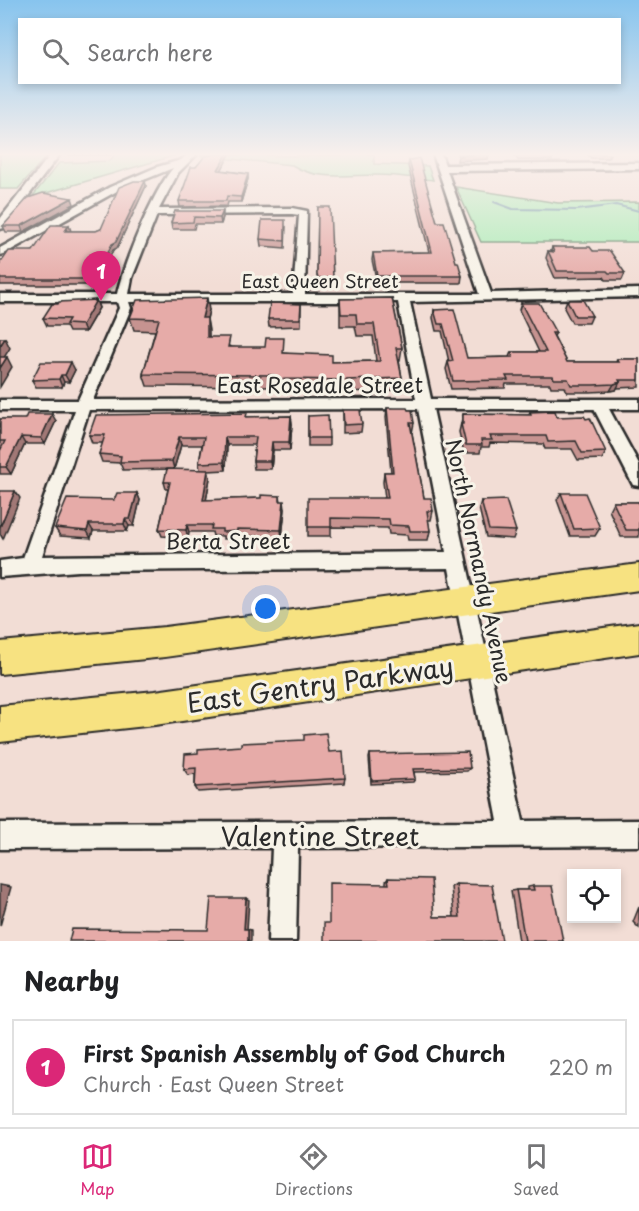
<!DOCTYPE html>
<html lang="en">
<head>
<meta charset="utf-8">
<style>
  body { margin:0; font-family:"Playpen Sans",sans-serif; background:#f6f6f6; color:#202124 }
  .controls { position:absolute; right:18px; bottom:18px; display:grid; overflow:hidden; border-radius:0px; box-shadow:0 3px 9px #0003 }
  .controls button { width:54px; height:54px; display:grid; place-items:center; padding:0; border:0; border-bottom:2px solid #e0e0e0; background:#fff; color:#202124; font:30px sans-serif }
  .you { position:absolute; left:266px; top:609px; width:21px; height:21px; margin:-15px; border:4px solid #fff; border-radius:50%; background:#1a73e8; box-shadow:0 0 0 9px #1a73e833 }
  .badge { display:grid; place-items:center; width:39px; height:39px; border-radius:50%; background:#db2777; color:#fff; font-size:20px; font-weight:700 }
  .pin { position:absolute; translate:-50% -50px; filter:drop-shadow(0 2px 3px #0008) }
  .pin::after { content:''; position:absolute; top:32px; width:21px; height:18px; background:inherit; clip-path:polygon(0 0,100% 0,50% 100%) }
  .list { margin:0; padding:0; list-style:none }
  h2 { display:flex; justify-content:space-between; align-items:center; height:78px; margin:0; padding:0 24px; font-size:26px }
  h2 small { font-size:20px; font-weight:400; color:#757577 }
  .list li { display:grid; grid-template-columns:39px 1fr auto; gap:18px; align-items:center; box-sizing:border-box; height:96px; margin:0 12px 12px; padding:0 12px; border:2px solid #e0e0e0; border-radius:0px }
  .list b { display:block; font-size:22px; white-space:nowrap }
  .list p { margin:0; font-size:20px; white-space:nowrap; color:#757577 }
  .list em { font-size:20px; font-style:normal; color:#757577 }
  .icon { flex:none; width:33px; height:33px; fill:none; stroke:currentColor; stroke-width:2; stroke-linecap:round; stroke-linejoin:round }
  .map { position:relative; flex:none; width:639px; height:941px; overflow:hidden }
  .search { position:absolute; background:#fff; box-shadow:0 3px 9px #0003; left:18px; right:18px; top:18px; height:66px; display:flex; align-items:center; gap:15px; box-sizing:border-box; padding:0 21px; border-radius:0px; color:#757577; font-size:22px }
  .sheet { height:186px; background:#fff }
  nav { display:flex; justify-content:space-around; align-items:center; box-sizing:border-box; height:84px; border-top:2px solid #e0e0e0; background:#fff; font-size:16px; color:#757577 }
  nav a { display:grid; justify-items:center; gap:3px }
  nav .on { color:#db2777 }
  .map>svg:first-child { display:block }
  .green { fill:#aaecb6; stroke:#6a8c70; stroke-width:1.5 }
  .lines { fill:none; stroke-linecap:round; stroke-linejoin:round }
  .stream { stroke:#6b95a6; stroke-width:2 }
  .minor-casing { stroke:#2b2b2b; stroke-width:5 }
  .primary-casing { stroke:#2b2b2b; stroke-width:4 }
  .minor { fill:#f7f3e8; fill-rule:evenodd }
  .primary { fill:#f7e281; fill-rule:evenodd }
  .wall { fill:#c69390; stroke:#2b2b2b; stroke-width:1.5 }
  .shaded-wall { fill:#a17876; stroke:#2b2b2b; stroke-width:1.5 }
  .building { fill:#e6aba8; stroke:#2b2b2b; stroke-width:1.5 }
  .labels { text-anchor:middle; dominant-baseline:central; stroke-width:6; stroke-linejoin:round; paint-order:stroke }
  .far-street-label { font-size:18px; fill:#2b2b2b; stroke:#f7f3e8 }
  .street-label { font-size:21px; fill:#2b2b2b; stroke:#f7f3e8 }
  .near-street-label { font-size:26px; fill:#2b2b2b; stroke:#f7f3e8 }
</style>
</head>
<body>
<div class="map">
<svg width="639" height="941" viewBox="0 0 639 941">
  <rect width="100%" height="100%" fill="#f2ddd5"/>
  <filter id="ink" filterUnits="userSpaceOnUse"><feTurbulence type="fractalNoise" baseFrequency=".0167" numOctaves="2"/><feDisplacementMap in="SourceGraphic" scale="12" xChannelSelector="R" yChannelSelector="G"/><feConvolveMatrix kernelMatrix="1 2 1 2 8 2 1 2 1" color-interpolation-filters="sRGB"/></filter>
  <g filter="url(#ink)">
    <path class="green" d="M0 154H48L18 189H0Z
      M115 154H180L32 197 59 163 110 161Z
      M203 154 302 156 374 154V164L428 166 433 180C414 178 395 175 376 175 347 175 318 181 292 165L201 156Z
      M456 187 558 203 639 202V242H481Z"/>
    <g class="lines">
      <path class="stream" d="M494 202 513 209 577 210 616 205 639 211"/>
      <g class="minor-casing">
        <path id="minor" d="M51 154H60L4 228 0 229V219Z
          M188 154H197L178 173 159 209 292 208 307 211 305 294H479L433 154H441L445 165 639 163V169L447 171 491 293 639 289V297L410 302 431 399H639V409H609L639 464V486L633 485 594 409H433L523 821 639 820V846L298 848 296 941H268L272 848 0 849V823L498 821 449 568 78 571 0 577V561L23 558 75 410H0V400H78L119 308 117 302H0V294H117C123 265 153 191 173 168L117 191 4 254 0 255V248L110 187 157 167 181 160ZM292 214 299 215 293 294H129L132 278 157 215ZM129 302H398L416 399 93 400 131 308ZM418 409 446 552 42 556 89 410Z"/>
      </g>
      <g class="primary-casing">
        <path id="primary" d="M639 564V590L165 657 0 674V642L165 627Z
          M639 623V653L155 725 0 742V706L155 691Z"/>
      </g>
      <use href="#minor" class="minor"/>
      <use href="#primary" class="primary"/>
    </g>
    <path class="wall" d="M69 154H111L110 155H70Z
      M213 154H230L221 170 248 174V179L241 202H228L227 206 180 207 179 201 196 167Z
      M514 154H553L554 155 552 160H518Z
      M587 154H610L608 158H591Z
      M409 160 462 276 461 283H377L372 260 373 253 429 252 408 166Z
      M145 181 146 186 117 248 113 250 96 285H0V261L33 251 71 231H96L101 229Z
      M74 204 23 232H6L3 226Z
      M318 207 333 278 332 285H318L317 282Z
      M175 211 223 217 221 224H195L194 229H172L171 223Z
      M286 227 285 248 261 246 260 239Z
      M552 247 593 251 625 273 622 280H606L604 277 555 278 546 258 548 251H551Z
      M392 298 402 348 400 360H399L402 378 400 390 345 392 283 391 275 390 274 387 147 386 143 374 155 331 134 330 130 318 209 310 207 319 209 337 231 347 285 353 332 362 376 361 373 336H357L355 326H340V299Z
      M96 300 99 308 85 332H69L66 326H47L43 318 58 304Z
      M567 300 592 316 589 323H572L564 308Z
      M521 303 556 333 554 336 567 362H616L617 359H639V387L617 388 616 390 610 391 590 392H567L565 387H551L550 384H506L505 388 451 389 446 369 448 362H449L442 331H436L433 318 434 310 467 358 509 357 511 352H539L519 310Z
      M301 304V326L269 327 268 319Z
      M75 370 69 382H64L62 387H36L32 380Z
      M387 408 408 410 414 423 412 433 424 498 433 511 431 520H428L430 531 428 540H408L407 535 389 534 388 528 331 527V536H308V527L385 498 383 482 384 472H391L386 417Z
      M343 410 362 424 361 432 343 433Z
      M530 412 557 417 606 452 602 459 578 460 572 449H545L543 444 490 443 489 447H481L480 453H464L459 432 463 414 528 415Z
      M291 416 292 424 290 450H273L271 469H254L253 461 255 445H227L226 470 208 471 210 478 206 500 261 498 280 496 281 501 285 509 282 537 239 536 238 538 223 539V536H213L212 532H189L188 538 162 536 159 529 168 489H166L164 482 200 470 199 463 202 445H181L174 469 123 470 120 463 102 462 99 454 103 443H92L89 435 247 417Z
      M308 416 329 438V446H308Z
      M0 419 56 421 45 444H25L11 474H0V451L2 448H0Z
      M137 493 140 500 134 526H129L127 531H93L91 538 60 536 55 528 114 500Z
      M561 493 600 528 595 536H570L557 500Z
      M481 501 516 531 513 539 486 537 479 508Z
      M613 502H639V537H621L609 510Z
      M329 752 345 778 344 783 198 792 195 787V774L188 775 184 769Z
      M370 754 470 768 467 771 414 772 415 779 413 782 371 784 369 758Z
      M388 878 434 917H454L451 887 456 884 502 941 329 923 386 884V881Z
      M533 886 563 941H519L511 891 516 890H528V887Z
      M639 907V928L633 922Z"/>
    <path class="shaded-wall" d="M227 154H230L219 175 218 170Z
      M477 154H489L488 159 457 161 458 156Z
      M248 174V179L241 202V197Z
      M145 181 146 186 117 248 113 250 96 285 94 279Z
      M72 198 74 204 23 232 21 226Z
      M223 211V217L221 224 220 218Z
      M69 225 71 231H65Z
      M207 298 209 310 207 319 209 330V350L202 318Z
      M96 300 99 308 85 332 82 325Z
      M5 338 10 348 0 364V346Z
      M7 357 12 367 0 387V368Z
      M71 362 75 370 69 382 65 375Z
      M61 375 64 382 62 387 59 379Z
      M620 382 616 390 610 391 614 384Z
      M52 414 56 421 45 444 41 438Z
      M291 416 292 424 290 450 289 442Z
      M21 437 25 444 11 474 6 467Z
      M179 437 181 445 174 469 172 461Z
      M225 437 227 445 226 470 224 462Z
      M272 442 273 450 271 469 270 461Z
      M208 470 210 478 205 507 203 500Z
      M15 491 20 498 3 539 0 534V527Z
      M137 493 140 500 134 526 130 519Z
      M284 501 285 509 282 537 281 530Z
      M125 519 129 526 127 531 124 524Z
      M89 524 93 531 91 538 87 531Z
      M187 525 189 532 188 538 186 530Z
      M0 885 11 887 0 926Z
      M246 898 249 900 247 930 244 929Z
      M248 929 251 930V941H248Z"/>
    <path class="building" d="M213 154H227L218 170 248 174 241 197 227 196 226 201H179L191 167H196L205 156 212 155Z
      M457 154H477L458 156Z
      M519 154H553L554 155H519Z
      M419 158 437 222H444L456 262H458L462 276H377L373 253 432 252 409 160Z
      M134 181H145L116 242 112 244 94 279H0V261H2L9 251H33L51 225H69L65 231H96L101 229 119 187Z
      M43 193 72 198 21 226H3L28 198Z
      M318 207H330L333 278H318L317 275Z
      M175 211H223L220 218 194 217 193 222 171 223Z
      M262 220H285V241L260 239Z
      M552 247H590L593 251H610L625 273H609L607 271H557L548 251 554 252Z
      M207 298 202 318H207V337H230L228 347H265L266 338H284L283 353 332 355V362L380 361 374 324H357L356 314H341L340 299 392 298 402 348H396L402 378 346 380 282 379 274 377V375L143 374 159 319 130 318 137 300Z
      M96 300 82 325 66 324 69 319 43 318 52 304H58L59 302Z
      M567 300H583L592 316H575Z
      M270 303 301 304 300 319H268Z
      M521 303H539L556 333H552L567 362H619L617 359H639V380H619L620 382 614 384 593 385H571L568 379H554L553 376H506L508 380 453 381 448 362 453 361 443 324H438L434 310 454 309 467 358 513 357 511 352H546Z
      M0 338H5L0 346Z
      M0 357H7L0 368Z
      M41 362H71L65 375H61L59 379 32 380Z
      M387 408H407L408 410H412L414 423H410L424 498H431L433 511H427L430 531H410L409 526 390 525 389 519 331 518V527H308V498H388L384 472H393Z
      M343 410H360L362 424 344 425Z
      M555 411 557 417 584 416 586 419 590 418 606 452 582 453 576 441 548 442 546 436H490L492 440H481L482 445H466L461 424H463V414L531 415 530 412Z
      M247 413 246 417 291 416 289 442H272L270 461H253L256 437H225L224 462 199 463 204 437H179L172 461 120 462 121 456 99 454 105 435H89L96 415Z
      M27 414H52L41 438 21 437 6 467H0V451L5 441H0V419H25Z
      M328 415 329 438H308V416Z
      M167 469 208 470 203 500 261 498V495L280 496V501H284L281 530 237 529V531L222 532V529H211L212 525H187L186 530 159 529 170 482H164Z
      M0 491H15L0 527Z
      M117 493H137L130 519H125L124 524H89L87 531 55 528 67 499 114 500Z
      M561 493H585L600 528 574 529Z
      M506 500 516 531 489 530 481 501Z
      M613 502H639V530H626Z
      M326 733 329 752 343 751 345 778 195 787 196 768 184 769 185 754 198 753V749L241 746V743L304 740V735Z
      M468 752 470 768 413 769 415 779 372 781 370 754Z
      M388 878 431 879 434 917H460L456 884 492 885 502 941H324V923H329V883L389 884Z
      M533 886H552L563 941H525L516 890H534Z
      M211 898H246L244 929H248V941H69L72 929 208 930Z"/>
  </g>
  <linearGradient id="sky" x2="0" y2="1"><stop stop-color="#87c4ee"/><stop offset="0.54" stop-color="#f9f0ec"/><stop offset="1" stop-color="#f9f0ec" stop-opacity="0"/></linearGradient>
  <rect width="639" height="286" fill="url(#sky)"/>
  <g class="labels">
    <g class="far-street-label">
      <text x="320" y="280">East Queen Street</text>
    </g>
    <g class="street-label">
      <text x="320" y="384">East Rosedale Street</text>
      <text x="228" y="540">Berta Street</text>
      <text transform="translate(480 561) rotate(78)">North Normandy Avenue</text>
    </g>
    <g class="near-street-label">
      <text transform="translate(320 684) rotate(-8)">East Gentry Parkway</text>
      <text x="320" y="835">Valentine Street</text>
    </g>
  </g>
</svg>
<div class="controls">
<button><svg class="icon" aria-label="locate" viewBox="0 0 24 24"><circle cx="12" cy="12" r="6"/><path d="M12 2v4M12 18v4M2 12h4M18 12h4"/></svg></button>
</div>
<div class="you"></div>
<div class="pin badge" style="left:101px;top:301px">1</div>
<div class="search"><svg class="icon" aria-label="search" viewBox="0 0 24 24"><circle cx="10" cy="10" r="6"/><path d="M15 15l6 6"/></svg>Search here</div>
</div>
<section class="sheet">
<h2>Nearby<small></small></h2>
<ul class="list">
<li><span class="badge">1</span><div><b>First Spanish Assembly of God Church</b><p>Church · East Queen Street</p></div><em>220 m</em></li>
</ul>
</section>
<nav>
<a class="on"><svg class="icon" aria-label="map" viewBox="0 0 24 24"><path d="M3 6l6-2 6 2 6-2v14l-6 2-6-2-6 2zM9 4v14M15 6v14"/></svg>Map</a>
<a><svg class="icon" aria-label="directions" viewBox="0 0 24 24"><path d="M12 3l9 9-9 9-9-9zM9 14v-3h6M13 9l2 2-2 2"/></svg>Directions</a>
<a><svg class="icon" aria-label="saved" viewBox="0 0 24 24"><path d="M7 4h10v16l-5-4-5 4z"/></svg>Saved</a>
</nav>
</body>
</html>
